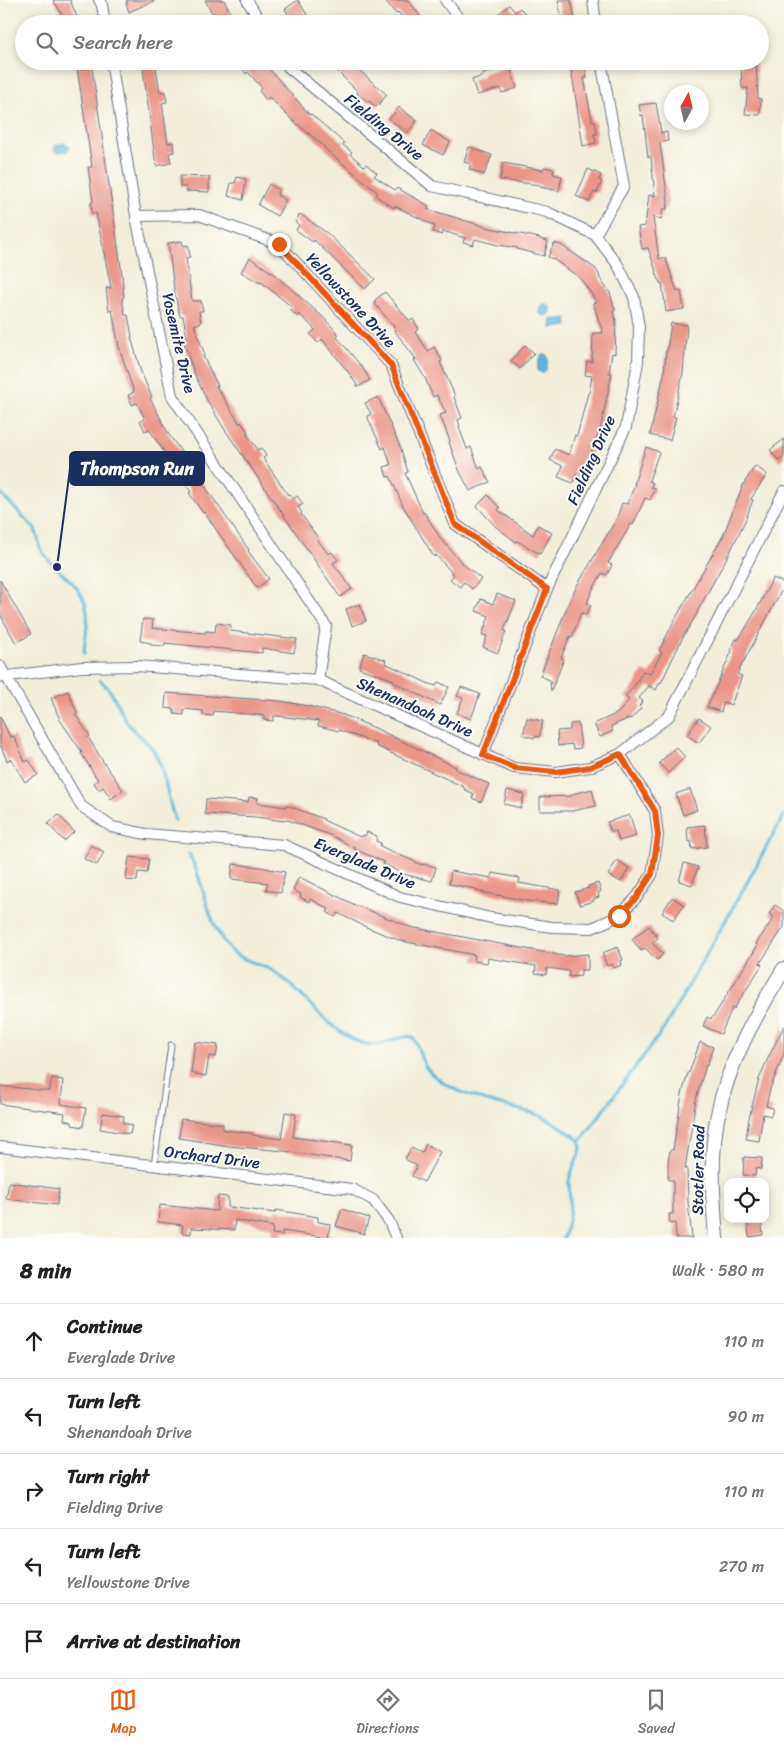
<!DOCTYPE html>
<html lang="en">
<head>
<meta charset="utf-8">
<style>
  body { margin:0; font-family:Sriracha,sans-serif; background:#f2f2f2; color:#202124 }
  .controls { position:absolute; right:15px; bottom:15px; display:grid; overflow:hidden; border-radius:10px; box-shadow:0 2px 8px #0003 }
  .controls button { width:45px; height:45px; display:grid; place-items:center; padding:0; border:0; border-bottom:1px solid #e0e0e0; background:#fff; color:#202124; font:25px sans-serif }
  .compass { position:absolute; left:664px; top:85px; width:45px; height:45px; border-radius:50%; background:#fff; box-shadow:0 2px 8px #0003; rotate:8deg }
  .stop { position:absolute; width:15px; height:15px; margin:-11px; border:4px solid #ea580c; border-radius:50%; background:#fff }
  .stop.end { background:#ea580c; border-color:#fff; box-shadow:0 1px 5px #0008 }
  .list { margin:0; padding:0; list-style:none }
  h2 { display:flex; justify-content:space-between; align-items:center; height:65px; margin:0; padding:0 20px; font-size:21px }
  h2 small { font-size:16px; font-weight:400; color:#757577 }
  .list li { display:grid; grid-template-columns:32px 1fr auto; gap:15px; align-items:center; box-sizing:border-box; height:75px; padding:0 20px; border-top:1px solid #e0e0e0 }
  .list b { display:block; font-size:19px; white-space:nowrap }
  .list p { margin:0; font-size:16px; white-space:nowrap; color:#757577 }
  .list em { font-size:16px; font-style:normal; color:#757577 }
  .icon { flex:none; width:28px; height:28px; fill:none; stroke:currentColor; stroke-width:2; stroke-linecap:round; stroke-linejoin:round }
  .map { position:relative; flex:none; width:784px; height:1238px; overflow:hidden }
  .search { position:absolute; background:#fff; box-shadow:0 2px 8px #0003; left:15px; right:15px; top:15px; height:55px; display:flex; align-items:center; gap:12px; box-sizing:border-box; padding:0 18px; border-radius:28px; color:#757577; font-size:19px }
  .sheet { height:440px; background:#fff }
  nav { display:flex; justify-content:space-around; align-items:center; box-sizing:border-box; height:70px; border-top:1px solid #e0e0e0; background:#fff; font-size:14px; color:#757577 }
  nav a { display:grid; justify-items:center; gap:2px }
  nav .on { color:#ea580c }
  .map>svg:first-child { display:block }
  .water { fill:#5cb6da; stroke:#3c729c }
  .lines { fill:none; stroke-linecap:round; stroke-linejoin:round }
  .stream { stroke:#5cb6da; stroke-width:3 }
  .building { fill:#e99588 }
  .lane-casing { stroke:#667289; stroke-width:7 }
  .street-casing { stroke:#667289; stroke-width:12 }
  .secondary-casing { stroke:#667289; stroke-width:16 }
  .lane { stroke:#fff; stroke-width:5 }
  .street { stroke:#fff; stroke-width:10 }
  .secondary { stroke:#fff; stroke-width:14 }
  .route { stroke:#ea580c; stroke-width:6 }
  .labels { text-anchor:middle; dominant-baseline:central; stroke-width:4; stroke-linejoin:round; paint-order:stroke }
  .street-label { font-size:16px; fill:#1b2f5e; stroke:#fdfcf7 }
  .leader { fill:none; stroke:#1b2f5e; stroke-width:2 }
  .callout-dot { fill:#1b2f5e; stroke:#fdfcf7; stroke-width:2 }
  .callout { fill:#1b2f5e; stroke:#1b2f5e; stroke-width:2 }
  .callout-label { font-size:18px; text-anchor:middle; font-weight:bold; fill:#fff }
</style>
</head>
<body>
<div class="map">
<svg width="784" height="1238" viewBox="0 0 784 1238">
  <rect width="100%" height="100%" fill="#fdfcf7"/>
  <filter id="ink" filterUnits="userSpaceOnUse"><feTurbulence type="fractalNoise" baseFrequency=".02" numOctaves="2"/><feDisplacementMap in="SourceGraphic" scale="10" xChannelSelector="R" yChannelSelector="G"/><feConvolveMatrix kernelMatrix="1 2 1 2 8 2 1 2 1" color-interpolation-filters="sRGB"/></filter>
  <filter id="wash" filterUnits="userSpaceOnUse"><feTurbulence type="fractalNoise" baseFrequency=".0096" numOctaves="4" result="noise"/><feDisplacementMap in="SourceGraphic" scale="20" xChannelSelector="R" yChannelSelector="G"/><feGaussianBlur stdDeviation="1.12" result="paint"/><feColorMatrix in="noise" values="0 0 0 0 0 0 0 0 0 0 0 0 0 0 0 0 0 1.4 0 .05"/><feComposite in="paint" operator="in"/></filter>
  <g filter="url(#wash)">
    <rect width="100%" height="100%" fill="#f2eeda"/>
    <path class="water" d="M65 143 69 145 70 147 67 151 58 152 54 150 56 145Z
      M539 310a6 6 0 1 1 12 0a6 6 0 1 1-12 0Z
      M567 318 568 326 552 328 551 320Z
      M542 354H546L548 359 546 370 542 373 538 371C537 364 540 359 542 354Z"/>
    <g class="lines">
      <path class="stream" d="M0 493 35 529C39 538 38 547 44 554 59 575 83 583 87 612 89 626 84 640 84 654
        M100 680C116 694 116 705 127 722 134 733 146 739 153 750 165 769 167 798 175 820
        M189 854C192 861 196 868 198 875 206 898 211 926 227 946 239 962 261 962 276 973 306 994 327 1031 362 1043 385 1050 398 1033 413 1037 423 1054 418 1065 438 1079 452 1090 473 1097 490 1102 521 1111 541 1111 568 1132 573 1135 580 1139 581 1146 582 1154 570 1169 569 1181 569 1189 570 1197 570 1204 570 1216 567 1227 563 1238
        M580 1142 665 1027 744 888 784 815"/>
    </g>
    <g id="blocks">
      <path class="building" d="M53 0H70L80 24H65L59 9Z
        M126 0H156L129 12 126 3H128Z
        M205 0H224L236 24H221L213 12 212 13Z
        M298 0 309 18 300 24H294L285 9Z
        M385 0H408L426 24H408L398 12 396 14Z
        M558 0H571L575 19 562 21Z
        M509 5 515 12 520 8 527 16 519 24H505L497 15Z
        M76 61H91L122 274 124 297 122 298 125 315H128L132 337H131L141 372 152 397 150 398 168 433 249 550 248 551 269 579 257 588 204 512 203 513 189 493 191 492 180 475 175 479 169 470 174 467 149 429 145 431 140 421 145 419 137 403 132 405 128 395 134 392 119 347 112 310 109 311 106 288H111L96 213 92 214 91 203 93 202 88 167H92Z
        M142 61H155L160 92H165L167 102 162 103 168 143 173 142 174 152 169 153 171 163 156 166Z
        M244 61H262L310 115 311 114 344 143 343 145 352 152 350 154 364 166 366 164 377 173 374 176 395 190 397 188 429 206 427 209 490 228 540 238V239L548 241 544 256 517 249 518 248 498 245 475 239 473 245 463 242 465 238 443 231 442 235 433 232 435 226 395 206 394 208 376 196 378 193 324 148 325 147 292 120 269 97 266 100 259 91 262 88 248 72 246 74 240 65Z
        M336 61H349L387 95 376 107 369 101 368 102 357 93 358 92 332 66Z
        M570 61H582L583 67 585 66 587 78H584L592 121H595L597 134H594L596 143 583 146Z
        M741 61 756 62 758 99H761L760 115 745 114 748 88H742Z
        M509 65 517 88 502 93 500 88 477 95 472 80 483 76V74Z
        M656 103 661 133 667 132 668 141 660 143 668 201 667 209H663L661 219 653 217 659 259 665 257 677 291H681L684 309 666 312 662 283H660L648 248 642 249 638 227 645 226 649 195 655 196 651 157H648L643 115 641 116 639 105Z
        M399 107 417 121 407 133 389 119Z
        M431 130 450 142 443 155 423 145Z
        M469 147 492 155 484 175 469 169 471 164 464 162Z
        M503 163 543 170 544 167 554 169 553 174 562 176 559 191 540 187V185L500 180Z
        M588 169 601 175 599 180 602 181 597 193 594 192 589 202 576 196Z
        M180 176 209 177V192L186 191V187H180Z
        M237 177 246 179 243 200 228 196 231 183H235Z
        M269 184 279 190 277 195 286 200 277 216 258 205Z
        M300 214 327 233 375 279 365 289 314 240 313 242 296 230 299 225 295 222Z
        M182 241 183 246 188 245 190 257 186 258 192 301H201L203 311H199L201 323 194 325 205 355 203 356 218 386H216L240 424 241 422 248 432 246 433 258 450 261 448 266 456 263 458 288 495 289 494 293 499 297 496 303 504 298 507 302 513 301 514 318 538 317 539 328 554 332 552 338 560 333 563 352 589 340 597 225 430 208 402 194 373 183 340 187 338 183 316H180L175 296 168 243Z
        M554 243 561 245 595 268 600 276 599 277 610 293 615 310 613 311 616 321 615 354 612 353 609 373H612L600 430 591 454 580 477 576 475 573 483 558 477 563 466 550 460 555 449 569 455 575 435 577 436 588 393H589L592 376 585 375 587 361 592 362 593 333H603L593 303 597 302 580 278 553 259 548 257Z
        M250 258 274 274 324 318 339 335 337 337 362 367 370 380 358 387 349 373 322 339 318 343 310 334 315 330 308 322 299 314 297 316 290 310 292 307 261 282 260 283 241 272Z
        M385 292 408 319 410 321 413 319 419 329 415 332 428 351 434 347 442 361 440 362 455 396 454 397 462 418 458 420 460 426 459 427 467 449 471 447 479 469 482 467 490 482 470 491 459 470 449 442 450 441 440 415 446 413 437 395 433 397 425 378 414 360 416 359 394 330 396 329 375 304V300Z
        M671 323 687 325 683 373 673 417H676L670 440 650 435 664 374 666 351H667Z
        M525 345 534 353 520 369 511 361Z
        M378 397 401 449 408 472 405 473 423 513 424 512 441 539 462 563 481 579 472 589 464 582 460 587 450 579 454 575 436 555 434 557 403 506 390 476 387 477 384 467 391 465 385 447 382 449 367 416 371 414 365 403Z
        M784 439V457L779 461 770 450Z
        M646 447 659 452 649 481 653 483 651 487 655 488 650 500 645 498 633 525 631 524 608 563 612 565 607 575 602 573 592 591 587 603 591 605 586 615 581 613 572 637 570 636 561 658 564 659 551 691 550 680 540 676 549 653 569 602 578 584 616 520 622 503 627 504 635 484H634Z
        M755 466 767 474 751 499 753 500 745 521 729 554 697 612H698L682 639 661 683 660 682 656 690 649 686 639 698 643 701 639 706 641 708 631 719 630 718 611 726 613 731 600 737 594 724 618 713 629 700 625 697 635 685 643 671 650 674 662 652 659 651 673 623 723 536 743 485Z
        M488 495 500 508 498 510 533 535 538 525 552 533 540 554 517 541 516 542 495 526 477 506Z
        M773 578 784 583V586L737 674 742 676 731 705 724 702 721 712 707 707 732 651 730 650 736 639 738 640 744 631 757 609Z
        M0 580 31 634 16 643 0 614Z
        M497 594 516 601 504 630 506 631 498 653 483 647 487 636 482 635 489 616 476 611 481 599 493 604Z
        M360 604 366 621 352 626 346 609Z
        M143 619 153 620 152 628 205 633 206 631 215 632 216 623 231 625 230 631 297 639 294 653 262 648V653L165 643 164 646 151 645V643L140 641Z
        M364 653 386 660 385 663 427 683 436 686 438 682 449 687 440 705 393 682 394 680 359 668Z
        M461 687 480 694 471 719 457 713 463 698 457 696Z
        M68 691 77 713 75 714 90 736 88 737 104 763 123 790 111 799 103 787 99 790 94 783 98 780 81 753 82 752 60 720 51 698Z
        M166 693 280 701 308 706 344 715 377 729 456 767 455 769 489 784 481 802 472 798 474 794 464 789V787L376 746 377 744 339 730V731L318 726 319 721 278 716H274L273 721 264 720V716L258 715 214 711 213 716 203 715V711L184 709V715L174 714V709L165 708Z
        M0 716 10 737 14 736 25 762 29 760 38 775 25 782 11 759 7 761 0 744Z
        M527 718 543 721 539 737 536 736 535 738 523 735Z
        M699 718 711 726 699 743 687 735Z
        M578 723 581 748 573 749 572 744 558 746 557 731 570 730V724Z
        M676 747 685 757 668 773 659 763Z
        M592 789 596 806 572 811H540V797L572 796V794Z
        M690 789 697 810 683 815 676 794Z
        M507 790 524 794 521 808 504 804Z
        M249 797 258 798 257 803 286 807V805L324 819 323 820 360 837 362 835 365 836 367 832 377 836 376 841 381 843 380 846 422 865V864L436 867 432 881 407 875 383 864 384 862 354 849 355 848 330 835 285 819 284 821 256 817 205 814 206 799 248 802Z
        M59 815 74 832 64 841 48 824Z
        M630 815 636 836 619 841 616 831 611 832 607 822Z
        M705 825 707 847 692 849 691 841H688L687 827Z
        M91 845 104 852 97 865 84 859Z
        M129 857 149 859 147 873 138 872 137 881 126 880Z
        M617 860 629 868 621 882 608 875Z
        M684 863 698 867 692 885 679 881Z
        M233 864 260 867 285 872 281 893 266 890 268 883 231 879Z
        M451 871 491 878 492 873 509 876 520 878 519 883 560 890 558 904 528 901 476 891V889L449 884Z
        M299 877 355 905 410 927 564 956 588 954V970H581V976L569 977V971L547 968 546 975 535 973 536 966 488 958 487 963 474 961 475 955 401 941 366 927 338 913 335 917 327 912 329 909 310 899 309 902 300 897 301 894 293 890Z
        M598 883 601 891 598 893 599 897 593 899 594 901 580 905 575 892 589 888 588 886Z
        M672 897 684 905 673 920 662 913Z
        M775 905 784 911V927L760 963 762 965 734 1009 732 1008 721 1034 703 1026 707 1017 711 1019 715 1014 758 945 756 944 774 917 769 914Z
        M649 926 658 938 652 943 663 954 657 960 645 948 641 951 632 939Z
        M618 947 623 960 621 961 622 965 614 968 612 964 607 966 602 953Z
        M784 1026V1054L770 1089 766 1106 773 1108 771 1116 763 1114 759 1141 746 1139 749 1118 759 1079 768 1058Z
        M195 1042 218 1045 216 1057 209 1056 206 1076 191 1073Z
        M700 1042 713 1047 707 1066 706 1065 696 1099 685 1169 687 1168 688 1202 692 1238H676L675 1223 670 1224 669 1214H673V1180H668V1162L670 1150H673L682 1094 688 1073H689Z
        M52 1078 63 1080 61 1104 86 1108 83 1127 72 1125V1122L64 1120 65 1113 0 1104V1086L49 1091Z
        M285 1112 296 1114 293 1137 352 1145 350 1161 284 1151 229 1146 179 1138 181 1119 223 1124V1130L252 1133V1135L281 1139Z
        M103 1113 124 1116 123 1123 132 1125 130 1134 100 1129Z
        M426 1144 440 1152 424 1182 412 1176 417 1166 405 1159 411 1148 422 1153Z
        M744 1157 762 1158 761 1169 756 1168 755 1176 743 1175Z
        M9 1182 59 1189 57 1205 6 1199Z
        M218 1196 228 1197V1207L275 1213 276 1210 318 1217V1222L330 1224 328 1238 282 1231V1235L272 1234 273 1227 235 1220 234 1230 191 1228V1234L182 1233 183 1225 158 1222 160 1205 217 1211Z
        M342 1209 369 1218 364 1234 336 1226Z
        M747 1219H761L763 1235 749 1237Z"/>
    </g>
  </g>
  <g filter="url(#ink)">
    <use href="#blocks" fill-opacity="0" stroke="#667289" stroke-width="1"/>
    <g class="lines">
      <g class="lane-casing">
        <path id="lane" d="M154 1165 171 1045"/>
      </g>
      <g class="street-casing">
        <path id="street" d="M99 0 102 5 105 24
          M247 0 262 24
          M445 0 463 24
          M593 0 596 24
          M111 61 136 216 172 396 326 626 318 680
          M284 61 288 67 432 186 547 212 595 235 618 265 634 297 639 327 638 362 626 427 547 589 483 755
          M136 216 199 215 279 244 391 365 455 524 547 589
          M595 235 624 186 601 61
          M0 666 81 806 112 827 146 834 284 845 400 897 491 918 552 927 592 928 619 916 637 897 652 875 658 836 655 811 620 754
          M0 677 82 667 137 666 318 680 514 768 556 772 590 767 620 754 669 716 784 491
          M0 1147 352 1189 373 1200 389 1221 396 1238"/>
      </g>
      <g class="secondary-casing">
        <path id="secondary" d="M716 1238C713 1199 710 1158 717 1119 727 1064 755 1016 784 969"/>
      </g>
      <use href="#lane" class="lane"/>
      <use href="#street" class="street"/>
      <use href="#secondary" class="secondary"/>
    </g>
  </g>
  <g class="lines" filter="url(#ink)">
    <path class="route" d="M279 244 391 365 455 524 547 589 483 755 514 768 556 772 590 767 620 754 655 811 658 836 652 874 637 897 619 916"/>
  </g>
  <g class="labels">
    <g class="street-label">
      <text transform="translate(384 127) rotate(39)">Fielding Drive</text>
      <text transform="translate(351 300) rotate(47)">Yellowstone Drive</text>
      <text transform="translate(179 343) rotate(77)">Yosemite Drive</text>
      <text transform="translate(591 460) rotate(-66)">Fielding Drive</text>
      <text transform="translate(415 707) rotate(24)">Shenandoah Drive</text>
      <text transform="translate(365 863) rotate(23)">Everglade Drive</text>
      <text transform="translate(212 1157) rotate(7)">Orchard Drive</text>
      <text transform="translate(698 1170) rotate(-89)">Stotler Road</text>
    </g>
  </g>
  <path class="leader" d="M57 567L70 469"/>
  <circle class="callout-dot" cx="57" cy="567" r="5"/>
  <rect class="callout" x="70" y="452" width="134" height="33" rx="5"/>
  <g class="callout-label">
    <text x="137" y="475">Thompson Run</text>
  </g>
</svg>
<div class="controls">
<button><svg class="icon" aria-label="locate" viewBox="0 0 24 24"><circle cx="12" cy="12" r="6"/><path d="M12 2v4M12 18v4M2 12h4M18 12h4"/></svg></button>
</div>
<svg class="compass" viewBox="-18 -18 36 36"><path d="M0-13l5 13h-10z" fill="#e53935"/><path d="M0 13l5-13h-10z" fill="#757577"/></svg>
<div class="stop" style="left:619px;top:916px"></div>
<div class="stop end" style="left:279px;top:244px"></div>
<div class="search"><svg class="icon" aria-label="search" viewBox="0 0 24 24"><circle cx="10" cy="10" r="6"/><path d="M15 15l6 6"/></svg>Search here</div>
</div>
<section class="sheet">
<h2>8 min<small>Walk · 580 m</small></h2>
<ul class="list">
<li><svg class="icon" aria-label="ahead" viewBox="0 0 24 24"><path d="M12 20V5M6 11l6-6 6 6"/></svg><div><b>Continue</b><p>Everglade Drive</p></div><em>110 m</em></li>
<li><svg class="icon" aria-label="left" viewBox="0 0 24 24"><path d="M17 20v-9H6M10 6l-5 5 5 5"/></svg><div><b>Turn left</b><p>Shenandoah Drive</p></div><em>90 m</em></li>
<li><svg class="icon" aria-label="right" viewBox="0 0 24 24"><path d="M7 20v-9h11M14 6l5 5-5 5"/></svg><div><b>Turn right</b><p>Fielding Drive</p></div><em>110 m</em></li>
<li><svg class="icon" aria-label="left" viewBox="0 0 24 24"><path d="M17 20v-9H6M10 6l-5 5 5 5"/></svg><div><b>Turn left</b><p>Yellowstone Drive</p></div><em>270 m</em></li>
<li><svg class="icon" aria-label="arrive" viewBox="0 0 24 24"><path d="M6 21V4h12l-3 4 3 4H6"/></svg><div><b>Arrive at destination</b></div></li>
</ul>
</section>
<nav>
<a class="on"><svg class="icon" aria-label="map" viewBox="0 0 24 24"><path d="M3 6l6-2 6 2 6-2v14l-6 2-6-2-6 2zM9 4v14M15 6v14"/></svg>Map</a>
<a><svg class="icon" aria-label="directions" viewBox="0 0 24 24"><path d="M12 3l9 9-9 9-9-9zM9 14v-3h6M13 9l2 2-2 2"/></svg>Directions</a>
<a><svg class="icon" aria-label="saved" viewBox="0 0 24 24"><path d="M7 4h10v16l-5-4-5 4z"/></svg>Saved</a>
</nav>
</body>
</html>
